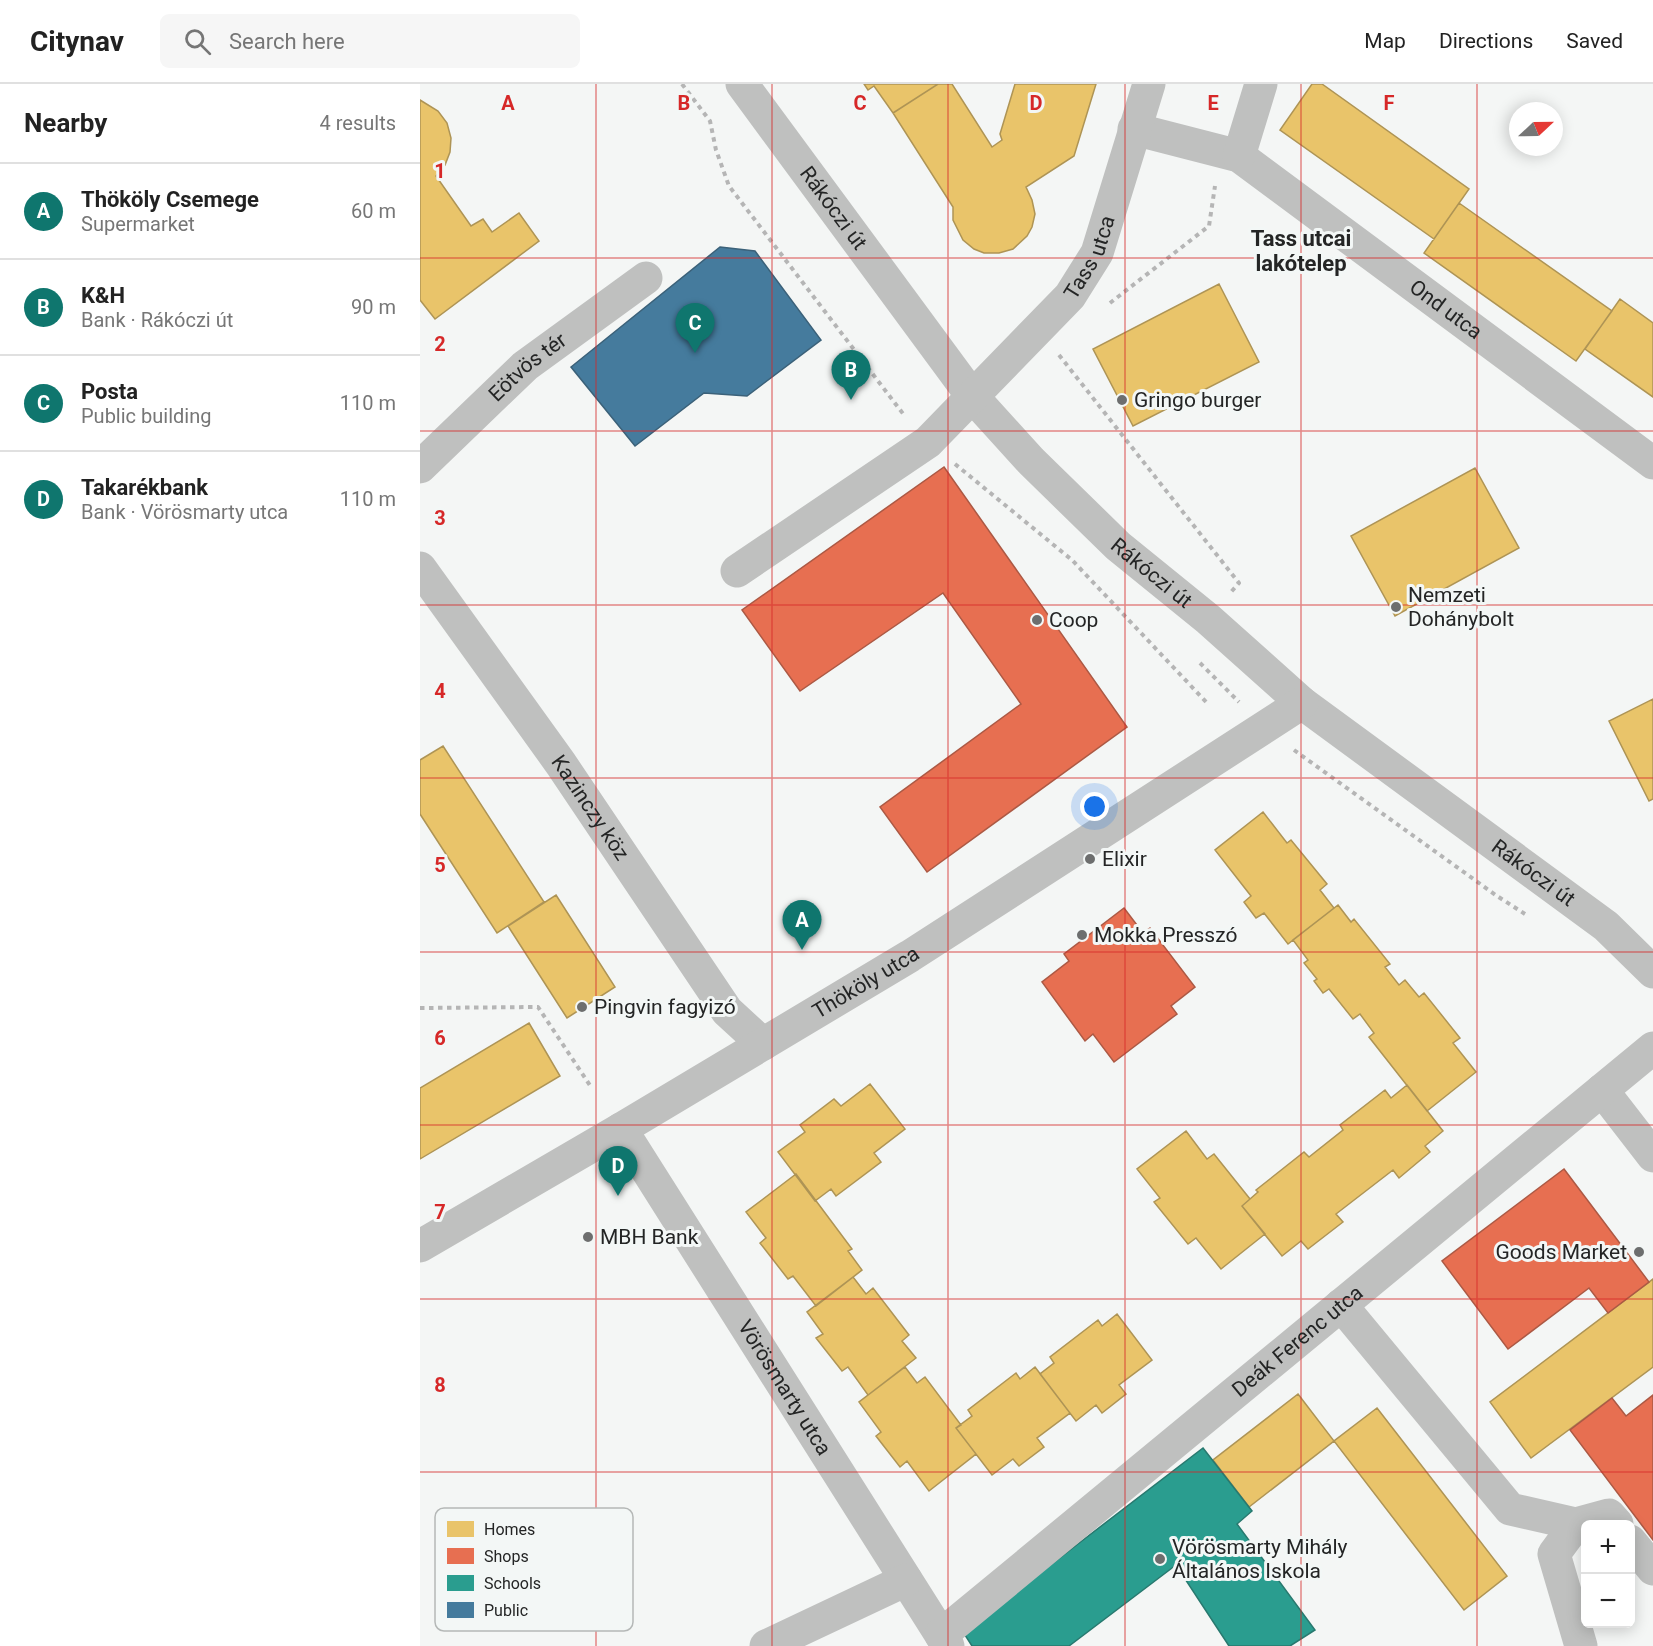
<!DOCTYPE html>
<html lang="en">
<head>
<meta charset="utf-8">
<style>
  body { margin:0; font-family:Roboto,sans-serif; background:#f6f6f6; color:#222 }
  .controls { position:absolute; right:18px; bottom:18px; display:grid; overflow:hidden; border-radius:9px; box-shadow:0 3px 15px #0003 }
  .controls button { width:54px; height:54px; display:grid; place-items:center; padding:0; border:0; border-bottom:2px solid #e0e0e0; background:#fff; color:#222; font:30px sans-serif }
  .compass { position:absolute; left:1089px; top:18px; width:54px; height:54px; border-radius:50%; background:#fff; box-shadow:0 3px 15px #0003; rotate:68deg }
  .you { position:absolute; left:675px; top:723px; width:21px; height:21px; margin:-15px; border:4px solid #fff; border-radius:50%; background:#1a73e8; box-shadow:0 0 0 9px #1a73e833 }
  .badge { display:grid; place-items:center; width:39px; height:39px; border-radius:50%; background:#0f766e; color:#fff; font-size:20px; font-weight:700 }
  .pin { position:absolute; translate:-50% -50px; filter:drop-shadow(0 2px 3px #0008) }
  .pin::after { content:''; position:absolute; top:32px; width:21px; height:18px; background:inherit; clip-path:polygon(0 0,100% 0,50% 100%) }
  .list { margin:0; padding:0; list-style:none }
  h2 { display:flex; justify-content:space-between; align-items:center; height:78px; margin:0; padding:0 24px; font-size:26px }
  h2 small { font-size:20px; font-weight:400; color:#767676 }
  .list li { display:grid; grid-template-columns:39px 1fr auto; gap:18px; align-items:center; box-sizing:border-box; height:96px; padding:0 24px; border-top:2px solid #e0e0e0 }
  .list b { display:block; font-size:22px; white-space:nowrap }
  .list p { margin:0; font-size:20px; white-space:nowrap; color:#767676 }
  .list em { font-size:20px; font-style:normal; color:#767676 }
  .icon { flex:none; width:33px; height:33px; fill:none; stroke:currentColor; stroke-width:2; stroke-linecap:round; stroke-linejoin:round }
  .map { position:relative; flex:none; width:1233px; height:1562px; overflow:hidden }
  header { display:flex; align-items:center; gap:36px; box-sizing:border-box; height:84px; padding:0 30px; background:#fff; border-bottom:2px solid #e0e0e0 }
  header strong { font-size:28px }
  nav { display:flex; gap:33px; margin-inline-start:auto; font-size:21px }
  .search { width:420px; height:54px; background:#f6f6f6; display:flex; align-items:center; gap:15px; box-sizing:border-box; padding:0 21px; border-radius:9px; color:#767676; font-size:22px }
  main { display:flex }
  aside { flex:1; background:#fff }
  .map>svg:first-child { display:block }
  .homes { fill:#e9c46a; stroke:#ae9455; stroke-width:1.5 }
  .shops { fill:#e76f51; stroke:#ac5944; stroke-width:1.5 }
  .schools { fill:#2a9d8f; stroke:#28796f; stroke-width:1.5 }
  .public { fill:#457b9d; stroke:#3b6179; stroke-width:1.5 }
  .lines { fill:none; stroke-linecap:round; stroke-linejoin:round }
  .path { stroke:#b5b5b5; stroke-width:4; stroke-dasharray:4.5 4.5; stroke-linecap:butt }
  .minor { stroke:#bfc0bf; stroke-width:33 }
  .grid { fill:none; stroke:#d62828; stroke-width:1.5; stroke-opacity:0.55 }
  .poi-dot { fill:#6d6e6e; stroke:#f3f7f6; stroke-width:2 }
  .labels { text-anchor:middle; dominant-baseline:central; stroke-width:6; stroke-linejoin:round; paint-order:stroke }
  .street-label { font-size:21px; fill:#242525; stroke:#f3f7f6 }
  .poi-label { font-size:21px; fill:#242525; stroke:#f3f7f6; text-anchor:start }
  .neighbourhood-label { font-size:22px; font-weight:bold; fill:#242525; stroke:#f3f7f6 }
  .key { fill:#f3f7f6; stroke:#b5b8b7; stroke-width:1.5 }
  .key-label { font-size:16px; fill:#242525 }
  .grid-label { font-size:20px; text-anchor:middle; font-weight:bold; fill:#d62828; stroke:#f3f7f6; stroke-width:6; stroke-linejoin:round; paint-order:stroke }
</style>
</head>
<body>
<header>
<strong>Citynav</strong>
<div class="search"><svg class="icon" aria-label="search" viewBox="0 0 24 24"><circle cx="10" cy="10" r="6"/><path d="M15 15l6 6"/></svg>Search here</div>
<nav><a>Map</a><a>Directions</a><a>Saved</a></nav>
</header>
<main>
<aside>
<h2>Nearby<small>4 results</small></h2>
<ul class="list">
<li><span class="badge">A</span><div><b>Thököly Csemege</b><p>Supermarket</p></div><em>60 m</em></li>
<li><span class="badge">B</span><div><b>K&amp;H</b><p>Bank · Rákóczi út</p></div><em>90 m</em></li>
<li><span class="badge">C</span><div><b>Posta</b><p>Public building</p></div><em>110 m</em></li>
<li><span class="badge">D</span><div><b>Takarékbank</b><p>Bank · Vörösmarty utca</p></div><em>110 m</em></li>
</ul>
</aside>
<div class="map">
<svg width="1233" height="1562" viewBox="0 0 1233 1562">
  <rect width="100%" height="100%" fill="#f4f6f5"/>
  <path class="homes" d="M444 0H518L473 29 454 2 448 6Z
    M518 0H532L572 63 582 56 580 50 595 0H676L654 72 606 103 612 116 615 130 612 143 607 152 593 165 579 169H564L554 165 543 156 533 136V123L473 29Z
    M892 0H902L1049 105 1014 155 860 46Z
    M0 16 18 27 27 39 31 54 30 68 25 81 16 92 51 142 63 135 72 148 99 129 119 157 15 235 0 216Z
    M1039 119 1192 227 1156 277 1004 169Z
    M799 200 839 278 713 342 673 265Z
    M1200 215 1233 239V313L1165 265Z
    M1055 384 1099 464 975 532 931 452Z
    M1233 615V715L1229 717 1189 637Z
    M23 662 124 818 77 849 0 730V676Z
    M843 728 867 759 871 756 907 800 900 806 914 824 868 860 844 829 836 834 824 818 831 812 795 766Z
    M136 811 195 903 147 934 88 842Z
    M918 821 931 838 934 835 970 880 965 883 979 901 985 896 999 913 1004 909 1040 954 1033 959 1056 988 1007 1027 949 953 954 949 940 930 933 935 909 905 903 909 894 897 897 895 884 879 888 876 873 856Z
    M109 939 140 992 0 1075V1004Z
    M450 1000 485 1045 454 1069 461 1078 416 1112 411 1105 395 1117 358 1068 385 1048 380 1041 414 1015 421 1022Z
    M987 1001 1023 1047 1005 1062 1010 1068 979 1094 973 1086 916 1130 923 1138 888 1165 881 1157 862 1172 822 1122 838 1108 836 1106 884 1068 889 1073 923 1046 920 1041 965 1006 971 1014Z
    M766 1047 787 1075 794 1070 830 1115 822 1122 845 1150 801 1185 776 1154 768 1160 734 1118 740 1114 717 1085Z
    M376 1090 432 1165 428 1167 442 1186 396 1222 373 1192 368 1195 340 1159 346 1154 326 1128Z
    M433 1193 446 1210 453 1204 489 1251 482 1257 496 1274 448 1311 428 1283 422 1287 396 1254 403 1250 387 1228Z
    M1233 1195V1283L1111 1374 1070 1318Z
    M697 1230 732 1276 699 1301 706 1310 682 1329 676 1321 656 1337 620 1290 634 1279 630 1273 678 1236 682 1242Z
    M485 1283 497 1299 505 1293 541 1341 536 1344 556 1370 509 1407 487 1377 480 1383 456 1352 461 1348 439 1318Z
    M615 1283 650 1329 617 1354 624 1363 599 1382 593 1375 572 1391 536 1344 552 1332 548 1326 596 1289 600 1295Z
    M878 1310 914 1357 829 1423 793 1376Z
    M957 1324 1087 1492 1044 1526 914 1357Z"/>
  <path class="shops" d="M524 383 707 643 507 788 460 723 601 620 523 509 380 607 322 526Z
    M704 824 723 849 730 844 775 903 751 922 757 930 694 978 673 950 665 957 622 898 649 877 644 870Z
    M1144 1085 1229 1198 1188 1229 1169 1204 1088 1265 1022 1177Z
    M1233 1311V1456L1150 1346 1192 1314 1206 1332Z"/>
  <path class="schools" d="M783 1364 832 1427 817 1440 895 1546 870 1562H809L756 1481 649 1562H552L543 1548Z"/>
  <path class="public" d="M300 163 335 167 401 256 327 312 284 309 215 362 151 283Z"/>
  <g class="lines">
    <path class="path" d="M262 0 290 37 296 66 309 102 484 331
      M690 219 789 142 795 102
      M639 271 819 499 811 508
      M535 380 652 476 789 621
      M780 579 819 618
      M874 666 1077 812 1105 830
      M0 924 118 923 171 1003"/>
    <g class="minor">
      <path id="s1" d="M322 0 552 312 611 377 698 462 788 535 882 619 1186 842 1233 888"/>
      <path id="s2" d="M714 45 819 72 1233 379"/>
      <path d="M819 72 841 0"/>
      <path id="s3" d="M0 383 105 282 226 194"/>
      <path id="s4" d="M0 484 141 680 307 927 343 960"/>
      <path id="s5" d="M317 487 508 358 650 212 677 169 729 0"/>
      <path d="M1182 1006 1233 1072"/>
      <path id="s6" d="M201 1045 528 1562"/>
      <path id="s7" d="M0 1162 201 1045 490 872 882 619"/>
      <path d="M921 1221 1090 1425 1156 1440"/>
      <path d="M1210 1457 1233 1485"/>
      <path id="s8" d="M521 1551 1233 964"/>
      <path d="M346 1562 486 1496"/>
      <path d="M1161 1562 1134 1470 1156 1440 1189 1431 1197 1440"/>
    </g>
  </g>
  <path class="grid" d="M176 0V1562M352 0V1562M528 0V1562M705 0V1562M881 0V1562M1057 0V1562M0 174H1233M0 347H1233M0 521H1233M0 694H1233M0 868H1233M0 1041H1233M0 1215H1233M0 1388H1233"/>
  <g class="poi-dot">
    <circle cx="702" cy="316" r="6"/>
    <circle cx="976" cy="523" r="6"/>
    <circle cx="617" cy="536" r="6"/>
    <circle cx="670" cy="775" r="6"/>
    <circle cx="662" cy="851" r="6"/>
    <circle cx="162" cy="923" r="6"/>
    <circle cx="168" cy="1153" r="6"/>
    <circle cx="1219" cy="1168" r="6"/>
    <circle cx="740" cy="1475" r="6"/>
  </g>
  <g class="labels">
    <g class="street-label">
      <text stroke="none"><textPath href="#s1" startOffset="154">Rákóczi út</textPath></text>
      <text stroke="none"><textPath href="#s5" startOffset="478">Tass utca</textPath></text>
      <text stroke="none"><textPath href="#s2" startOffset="366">Ond utca</textPath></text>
      <text stroke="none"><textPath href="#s3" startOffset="147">Eötvös tér</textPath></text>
      <text stroke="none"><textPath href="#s1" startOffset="640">Rákóczi út</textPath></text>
      <text stroke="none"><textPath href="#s4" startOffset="294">Kazinczy köz</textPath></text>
      <text stroke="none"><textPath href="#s1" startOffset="1126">Rákóczi út</textPath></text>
      <text stroke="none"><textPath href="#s7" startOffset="518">Thököly utca</textPath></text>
      <text stroke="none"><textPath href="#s8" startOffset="462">Deák Ferenc utca</textPath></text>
      <text stroke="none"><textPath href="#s6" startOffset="306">Vörösmarty utca</textPath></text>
    </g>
    <g class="poi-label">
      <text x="714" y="316">Gringo burger</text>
      <text x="988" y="511">Nemzeti<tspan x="988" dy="24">Dohánybolt</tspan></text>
      <text x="629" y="536">Coop</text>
      <text x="682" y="775">Elixir</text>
      <text x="674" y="851">Mokka Presszó</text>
      <text x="174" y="923">Pingvin fagyizó</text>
      <text x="180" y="1153">MBH Bank</text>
      <text x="1207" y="1168" text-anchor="end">Goods Market</text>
      <text x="752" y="1463">Vörösmarty Mihály<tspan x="752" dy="24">Általános Iskola</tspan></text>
    </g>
    <g class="neighbourhood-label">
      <text x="881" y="154">Tass utcai<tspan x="881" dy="25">lakótelep</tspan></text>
    </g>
  </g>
  <rect x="15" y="1424" width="198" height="123" rx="9" class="key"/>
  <rect x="27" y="1437" width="27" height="16" fill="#e9c46a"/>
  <rect x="27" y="1464" width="27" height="16" fill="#e76f51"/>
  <rect x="27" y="1491" width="27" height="16" fill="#2a9d8f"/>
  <rect x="27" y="1518" width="27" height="16" fill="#457b9d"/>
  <g class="key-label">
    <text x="64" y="1451">Homes</text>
    <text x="64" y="1478">Shops</text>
    <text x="64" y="1505">Schools</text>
    <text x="64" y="1532">Public</text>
  </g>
  <g class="grid-label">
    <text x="88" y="26">A</text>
    <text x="264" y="26">B</text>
    <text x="440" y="26">C</text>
    <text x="616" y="26">D</text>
    <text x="793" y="26">E</text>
    <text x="969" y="26">F</text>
    <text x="20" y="94">1</text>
    <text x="20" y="267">2</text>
    <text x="20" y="441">3</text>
    <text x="20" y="614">4</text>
    <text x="20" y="788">5</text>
    <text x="20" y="961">6</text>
    <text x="20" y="1135">7</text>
    <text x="20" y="1308">8</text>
  </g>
</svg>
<div class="controls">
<button>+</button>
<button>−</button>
</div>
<svg class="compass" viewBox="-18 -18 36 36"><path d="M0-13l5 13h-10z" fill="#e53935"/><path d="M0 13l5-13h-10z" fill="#767676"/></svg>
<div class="you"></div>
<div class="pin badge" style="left:382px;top:866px">A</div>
<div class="pin badge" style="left:431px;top:316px">B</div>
<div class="pin badge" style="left:275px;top:269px">C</div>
<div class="pin badge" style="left:198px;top:1112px">D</div>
</div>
</main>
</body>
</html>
